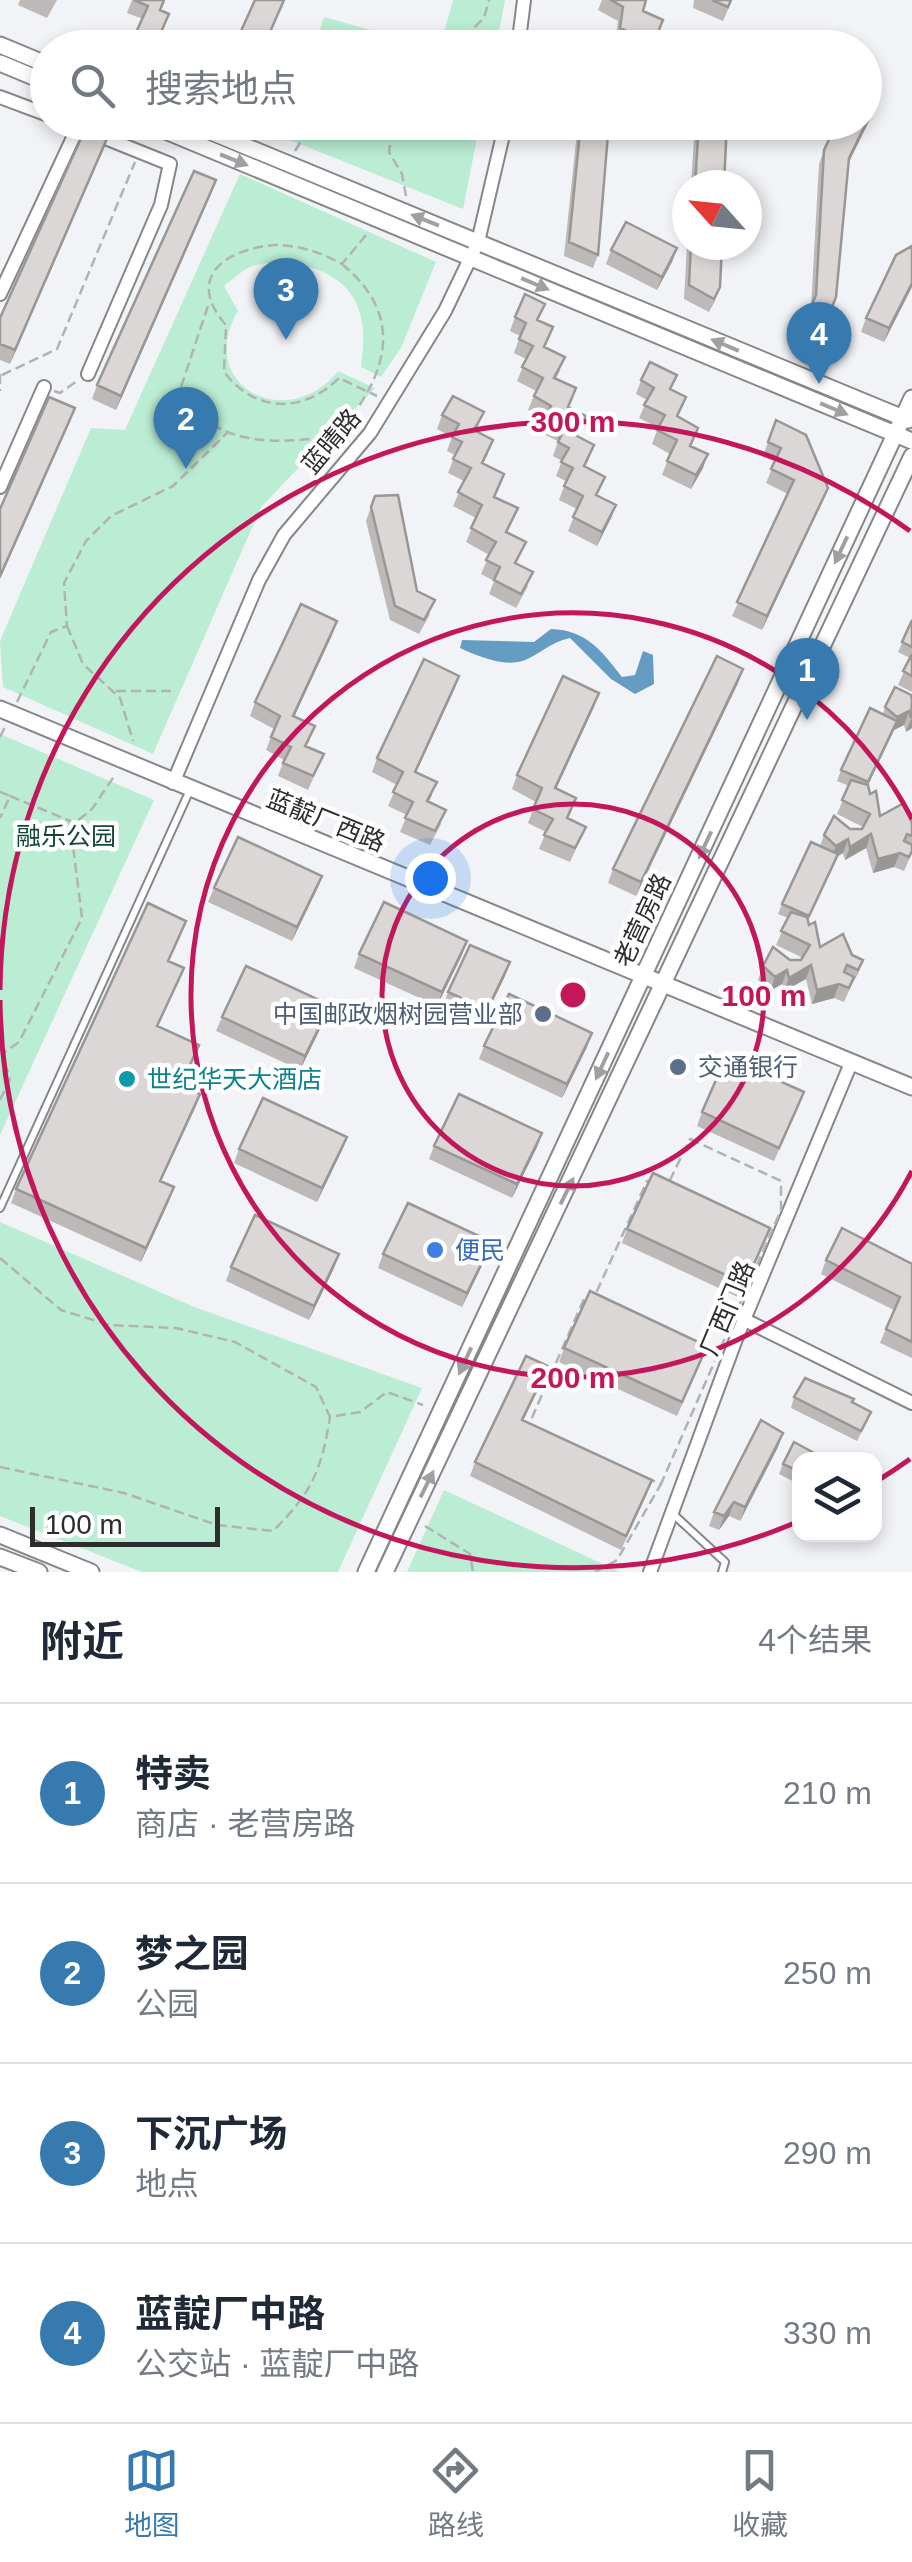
<!DOCTYPE html>
<html lang="zh">
<head>
<meta charset="utf-8">
<style>
  body { margin:0; font-family:Arial,"Noto Sans SC",sans-serif; background:#f6f6f7; color:#1f2937 }
  .controls { position:absolute; right:30px; bottom:30px; display:grid; overflow:hidden; border-radius:20px; box-shadow:0 5px 15px #0003 }
  .controls button { width:90px; height:90px; display:grid; place-items:center; padding:0; border:0; border-bottom:2px solid #e0e1e3; background:#fff; color:#1f2937; font:50px sans-serif }
  .compass { position:absolute; left:672px; top:170px; width:90px; height:90px; border-radius:50%; background:#fff; box-shadow:0 5px 15px #0003; rotate:297deg }
  .scale { position:absolute; left:30px; bottom:25px; width:190px; box-sizing:border-box; padding-left:10px; border:5px solid #2d2d2e; border-top:0; font-size:28px; line-height:35px; white-space:nowrap; color:#2d2d2e; -webkit-text-stroke:8px #fff; paint-order:stroke }
  .you { position:absolute; left:430px; top:878px; width:35px; height:35px; margin:-25px; border:8px solid #fff; border-radius:50%; background:#1a73e8; box-shadow:0 0 0 15px #1a73e833 }
  .badge { display:grid; place-items:center; width:65px; height:65px; border-radius:50%; background:#367aaf; color:#fff; font-size:32px; font-weight:700 }
  .pin { position:absolute; translate:-50% -82px; filter:drop-shadow(0 2px 5px #0008) }
  .pin::after { content:''; position:absolute; top:52px; width:35px; height:30px; background:inherit; clip-path:polygon(0 0,100% 0,50% 100%) }
  .list { margin:0; padding:0; list-style:none }
  h2 { display:flex; justify-content:space-between; align-items:center; height:130px; margin:0; padding:0 40px; font-size:42px }
  h2 small { font-size:32px; font-weight:400; color:#747a83 }
  .list li { display:grid; grid-template-columns:65px 1fr auto; gap:30px; align-items:center; box-sizing:border-box; height:180px; padding:0 40px; border-top:2px solid #e0e1e3 }
  .list b { display:block; font-size:38px; white-space:nowrap }
  .list p { margin:0; font-size:32px; white-space:nowrap; color:#747a83 }
  .list em { font-size:32px; font-style:normal; color:#747a83 }
  .icon { flex:none; width:55px; height:55px; fill:none; stroke:currentColor; stroke-width:2; stroke-linecap:round; stroke-linejoin:round }
  .map { position:relative; flex:none; width:912px; height:1572px; overflow:hidden }
  .search { position:absolute; background:#fff; box-shadow:0 5px 15px #0003; left:30px; right:30px; top:30px; height:110px; display:flex; align-items:center; gap:25px; box-sizing:border-box; padding:0 35px; border-radius:55px; color:#747a83; font-size:38px }
  .sheet { height:850px; background:#fff }
  nav { display:flex; justify-content:space-around; align-items:center; box-sizing:border-box; height:140px; border-top:2px solid #e0e1e3; background:#fff; font-size:28px; color:#747a83 }
  nav a { display:grid; justify-items:center; gap:5px }
  nav .on { color:#367aaf }
  .map>svg:first-child { display:block }
  .green { fill:#baedd3 }
  .water { fill:#659dc2 }
  .lines { fill:none; stroke-linecap:round; stroke-linejoin:round }
  .service-casing { stroke:#868789; stroke-width:10 }
  .minor-casing { stroke:#868789; stroke-width:16 }
  .tertiary-casing { stroke:#868789; stroke-width:19 }
  .path { stroke:#b1b2b4; stroke-width:2.5; stroke-dasharray:10 5; stroke-linecap:butt }
  .service { stroke:#fff; stroke-width:6 }
  .minor { stroke:#fff; stroke-width:12 }
  .tertiary { stroke:#fff; stroke-width:15 }
  .wall { fill:#bcb9b8 }
  .shaded-wall { fill:#999696 }
  .building { fill:#dbd7d6; stroke:#999696; stroke-width:2.5 }
  .oneway { fill:#a0a0a1 }
  .ring { fill:none; stroke:#c2185b; stroke-width:5 }
  .service-dot { fill:#5c6f8a; stroke:#fff; stroke-width:4 }
  .culture-dot { fill:#0f9aa8; stroke:#fff; stroke-width:4 }
  .shop-dot { fill:#3f7fe0; stroke:#fff; stroke-width:4 }
  .labels { text-anchor:middle; dominant-baseline:central; stroke-width:9; stroke-linejoin:round; paint-order:stroke }
  .street-label { font-size:25px; fill:#2d2d2e; stroke:#fff }
  .park-label { font-size:25px; fill:#134833; stroke:#fff }
  .service-label { font-size:25px; fill:#4e5e75; stroke:#fff; text-anchor:end }
  .culture-label { font-size:25px; fill:#0d838f; stroke:#fff; text-anchor:start }
  .shop-label { font-size:25px; fill:#366cbe; stroke:#fff; text-anchor:start }
  .centre { fill:#c2185b; stroke:#fff; stroke-width:5 }
  .ring-label { font-size:30px; text-anchor:middle; font-weight:bold; fill:#c2185b; stroke:#fff; stroke-width:9; stroke-linejoin:round; paint-order:stroke }
</style>
</head>
<body>
<div class="map">
<svg width="912" height="1572" viewBox="0 0 912 1572">
  <rect width="100%" height="100%" fill="#f2f3f6"/>
  <path class="green" d="M453 0H505L496 47H440Z
    M324 17 432 47H314Z
    M287 123H480L463 209 282 137Z
    M240 174 436 262 401 348 381 377 361 367C364 343 366 321 354 299 337 267 283 255 250 267 241 271 232 280 224 286L238 311C194 386 288 434 338 371L375 388 261 507 153 754 3 687 0 641 91 428 125 430Z
    M0 734 154 800 0 1135Z
    M0 1222 194 1307 422 1388 338 1572H142L0 1516Z
    M444 1490 620 1572H407Z"/>
  <path class="water" d="M551 629C586 630 601 650 622 677L635 675 643 651 653 655 654 684 635 694 611 679 570 638C549 643 542 653 525 660 504 668 478 656 460 648L462 640 534 642Z"/>
  <g class="lines">
    <g class="service-casing">
      <path id="service" d="M0 1208 190 790
        M672 1513 725 1562 722 1572"/>
    </g>
    <g class="minor-casing">
      <path id="minor" d="M518 48 524 0
        M0 97 48 115
        M0 294 78 127 170 164 161 205 88 374
        M0 487 44 387
        M173 783 259 580 284 535 370 433 445 311 478 242 506 122
        M747 1321 912 1403
        M650 1572 736 1339 851 1063"/>
    </g>
    <g class="tertiary-casing">
      <path id="tertiary" d="M0 45 48 65
        M0 63 48 83
        M144 122 912 441
        M187 122 908 420
        M0 709 912 1087
        M0 1535 91 1572
        M0 1557 39 1572
        M366 1572 912 398
        M385 1572 912 456"/>
    </g>
    <path class="path" d="M453 48 484 18 489 0
      M295 151 313 122
      M406 196 402 174 389 152 392 131 406 122
      M366 235 342 264C321 252 290 242 265 246 216 254 189 283 226 325L224 372C256 414 304 413 339 378L377 396
      M208 306 181 387C205 448 284 446 338 434 385 378 408 319 343 265
      M0 374V391
      M2 375 57 349 135 162
      M54 391 60 393 77 381
      M67 626 83 664 120 698 133 741
      M116 691H176
      M17 702 51 632 67 626 64 583 86 541 111 516 173 486 227 433
      M0 737 5 727
      M0 792 10 796 0 818
      M10 796 75 823 92 809 115 775
      M0 1100 10 1079 2 1054 19 1042 82 918 70 822
      M690 1139 781 1181V1210L661 1484 527 1429 584 1299 592 1302 647 1181 666 1188Z
      M0 1258 61 1310 109 1325 176 1328 235 1342 316 1387 330 1417 360 1412 387 1392 423 1405
      M0 1467 124 1493 217 1525 273 1531C312 1492 321 1472 330 1417
      M425 1526 470 1554 473 1572
      M595 1572 617 1560 661 1484"/>
    <use href="#service" class="service"/>
    <use href="#minor" class="minor"/>
    <use href="#tertiary" class="tertiary"/>
  </g>
  <path class="wall" d="M20 0H57L47 18 18 5Z
    M132 0H165L161 10 164 27 127 13Z
    M602 0H646L643 11 657 37 676 48H626L615 42 618 21 598 10Z
    M694 0H732L723 21 693 8Z
    M869 121 849 162 831 312 832 329 823 349 798 339 811 307 819 164 824 150Z
    M578 122H609L598 255 593 268 564 256Z
    M695 122H727L724 185H691Z
    M109 134 10 364 0 360V318Z
    M211 194 116 410 92 399 97 385Z
    M687 245H722L715 301 709 312 684 299Z
    M677 248 672 262 657 290 606 264 611 250Z
    M912 287 884 342 861 332 866 318Z
    M515 317 538 320 545 347 560 371 556 378 578 437 589 459 585 467 597 496 616 505 611 518 597 546 568 531 577 509 559 500 566 481 556 476 562 461 553 456 558 441 539 432 544 418 528 410 536 391 517 381 526 359 514 353 520 336 510 331Z
    M641 380 671 390 678 417 691 446 703 468 691 489 662 475 670 454 652 444 658 428 639 418 647 400 636 394Z
    M484 412 476 431 488 454 483 464 495 498 518 508 507 533 526 542 516 564 528 586 516 608 489 594 494 581 481 574 489 555 466 542 476 518 453 506 464 481 448 473 455 455 447 451 452 437 437 429 442 415Z
    M776 420 828 488 822 502 762 630 732 616 788 494 766 483 775 461 763 456Z
    M375 496 417 591 430 614 419 634 390 620 366 521Z
    M912 620V692L898 685 910 658 898 652Z
    M332 635 294 717 310 740 306 746 324 754 308 790 278 776 284 760 266 750 274 729 250 716 255 702Z
    M743 669 738 683 636 896 608 883 613 869Z
    M454 690 416 772 432 795 429 802 441 824 430 845 400 832 407 815 388 806 397 785 372 772 377 758Z
    M599 693 556 789 576 798 568 819 586 827 570 862 539 849 546 832 528 823 536 802 512 789 517 775Z
    M911 695 912 728 906 732 904 725 894 730 868 785 870 794 880 816 912 823V853L904 871 894 867 873 873 866 848 845 860 843 853 838 856 808 920 820 947 852 955 863 960 858 974 852 984 844 1002 834 998 812 1004 806 979 784 991 782 984 770 991 758 980 763 966 790 960H801L803 958 776 945 788 918 778 914 782 904 820 846 824 835 850 829H862L863 827 837 814 849 786 837 781 841 770 883 714 885 707Z
    M214 888 317 889 292 941 208 902Z
    M181 935 169 961 184 968 158 1026 194 1059 182 1086 200 1094 161 1181 169 1201 141 1262 11 1203 16 1189Z
    M359 954 462 955 437 1006 354 968Z
    M510 962 482 1024 443 1006 448 992Z
    M330 1005 325 1019 300 1070 216 1031 222 1017Z
    M484 1046 587 1047 562 1098 479 1059Z
    M799 1106 774 1161 697 1126 702 1112Z
    M434 1146 537 1147 512 1198 429 1159Z
    M239 1149 342 1150 317 1202 234 1163Z
    M770 1228 740 1298 622 1243 627 1229Z
    M339 1254 334 1268 309 1320 226 1281 231 1267Z
    M383 1254 487 1255 462 1307 378 1268Z
    M826 1260 912 1264V1358L880 1343 894 1310 821 1274Z
    M564 1348 702 1360 677 1416 559 1362Z
    M543 1380 523 1421 647 1494 621 1550 470 1476 475 1462Z
    M794 1397 852 1402 867 1422 857 1441 791 1408Z
    M778 1447 740 1521 729 1516 719 1530 709 1526 714 1512Z
    M800 1460V1485L779 1474 783 1464Z"/>
  <path class="shaded-wall" d="M874 107 869 121 844 172 849 158Z
    M109 134 104 148 10 364 15 350Z
    M216 180 211 194 116 410 121 396Z
    M677 248 672 262 657 290 662 277Z
    M912 283V287L884 342 889 328Z
    M75 408 70 422 0 579V576Z
    M708 454 703 468 691 489 696 475Z
    M828 488 822 502 762 630 767 616Z
    M616 505 611 518 597 546 602 532Z
    M337 621 332 635 288 730 293 716Z
    M743 669 738 683 636 896 641 882Z
    M459 676 454 690 410 785 415 772Z
    M599 693 594 707 550 802 555 788Z
    M909 711 904 725 894 730 864 793 897 717Z
    M912 717V728L906 732Z
    M871 834 866 848 845 860 850 847Z
    M848 839 843 853 838 856 805 926 836 846Z
    M900 853 894 867 873 873 878 859Z
    M322 876 317 889 292 941 297 927Z
    M467 941 462 955 437 1006 442 992Z
    M510 962 505 976 482 1024 487 1010Z
    M811 965 806 979 784 991 789 978Z
    M787 970 782 984 770 991 775 977Z
    M839 984 834 998 812 1004 817 990Z
    M330 1005 325 1019 300 1070 305 1056Z
    M592 1033 587 1047 562 1098 567 1084Z
    M200 1094 195 1108 155 1194 160 1181Z
    M542 1133 537 1147 512 1198 517 1184Z
    M347 1137 342 1150 317 1202 322 1188Z
    M174 1187 169 1201 141 1262 146 1248Z
    M492 1242 487 1255 462 1307 467 1293Z
    M339 1254 334 1268 309 1320 314 1306Z
    M783 1433 778 1447 740 1521 745 1507Z
    M734 1502 729 1516 719 1530 724 1516Z"/>
  <path class="building" d="M134 0H164L160 10 169 14 154 48H129L148 6Z
    M255 0H284L263 48H244L236 42Z
    M611 0H646L643 11 663 20 656 37 676 48H635L639 37 620 28 623 7Z
    M712 0H731L728 7Z
    M864 103 874 107 849 158 836 297 830 312 837 315 828 336 803 325 816 295 824 150 837 122H864Z
    M581 122H609L598 255 569 242Z
    M699 122H727L724 185H695Z
    M87 125 109 134 15 350 0 344V318Z
    M194 171 216 180 121 396 97 385Z
    M626 222 677 248 662 277 611 250Z
    M691 245H722L720 287 714 299 689 285Z
    M912 246V283L889 328 866 318 896 255Z
    M525 294 545 304 537 320 553 327 544 347 565 357 554 378 576 388 568 407 586 416 577 436 594 445 584 466 605 477 596 495 616 505 602 532 573 517 583 496 564 486 573 468 561 462 569 448 558 442 565 428 544 418 551 406 534 396 543 378 522 367 533 346 519 339 526 323 515 317Z
    M650 362 677 375 670 389 686 397 677 416 698 428 690 446 708 454 696 475 667 461 677 440 657 430 665 415 644 405 654 388 641 380Z
    M453 396 484 412 474 430 493 440 482 463 504 474 494 497 518 508 506 532 526 542 515 563 533 572 521 594 494 580 500 567 486 560 496 542 471 528 482 505 458 492 471 468 453 459 462 442 452 437 459 424 442 415Z
    M49 397 75 408 0 576V509Z
    M776 420 806 435 828 488 767 616 737 602 794 480 771 469 781 448 768 442Z
    M398 495 417 591 435 600 424 620 395 606 371 507 375 496Z
    M301 604 337 621 293 716 315 726 305 746 324 754 313 776 283 763 291 747 271 737 280 716 255 702Z
    M912 620V647L902 642Z
    M912 654V676L903 671Z
    M717 656 743 669 641 882 613 869Z
    M424 659 459 676 415 772 437 782 427 801 446 810 435 831 405 818 413 802 393 792 403 772 377 758Z
    M563 676 599 693 555 788 576 798 567 818 586 827 575 848 544 835 553 819 533 809 542 788 517 775Z
    M895 687 911 695 912 700 911 718 909 711 897 717 885 707Z
    M870 708 897 721 868 782 841 770Z
    M851 780 868 785 870 794 876 791 880 816 904 803 912 823V836L907 834 904 841 912 845V851L909 857 900 853 878 859 871 834 850 847 848 839 836 846 824 835 834 816 850 829H862L870 814 842 800Z
    M238 837 322 876 297 927 214 888Z
    M811 842 838 854 809 916 782 904Z
    M384 902 467 941 442 992 359 954Z
    M148 903 186 921 168 961 184 968 157 1026 199 1045 181 1085 200 1094 160 1181 174 1187 146 1248 16 1189Z
    M791 912 807 917 809 925 815 922 820 947 843 934 852 955 863 960 858 970 847 965 844 972 854 977 849 988 839 984 817 990 811 965 789 978 787 970 775 977 763 966 773 947 790 960H801L810 945 781 931Z
    M470 945 510 962 487 1010 448 992Z
    M246 966 330 1005 305 1056 222 1017Z
    M509 994 592 1033 567 1084 484 1046Z
    M726 1057 804 1092 779 1148 702 1112Z
    M459 1094 542 1133 517 1184 434 1146Z
    M263 1098 347 1137 322 1188 239 1149Z
    M653 1173 770 1228 745 1284 627 1229Z
    M408 1203 492 1242 467 1293 383 1254Z
    M255 1215 339 1254 314 1306 231 1267Z
    M842 1228 912 1264V1342L886 1329 900 1297 826 1260Z
    M590 1291 707 1346 682 1402 564 1348Z
    M526 1356 548 1366 522 1420 652 1480 626 1536 475 1462Z
    M805 1378 854 1399 852 1402 871 1412 861 1431 794 1397Z
    M761 1420 783 1433 745 1507 734 1502 724 1516 714 1512Z
    M794 1442 827 1460H800V1472L783 1464Z"/>
  <defs><path id="oneway-solid" d="M-6-.8H1V-3.2L6.5 0L1 3.2V.8H-6Z" transform="scale(2.5)"/></defs>
  <g class="oneway">
    <use href="#oneway-solid" transform="translate(234 160) rotate(22)"/>
    <use href="#oneway-solid" transform="translate(425 220) rotate(-158)"/>
    <use href="#oneway-solid" transform="translate(535 284) rotate(23)"/>
    <use href="#oneway-solid" transform="translate(725 345) rotate(-157)"/>
    <use href="#oneway-solid" transform="translate(834 409) rotate(23)"/>
    <use href="#oneway-solid" transform="translate(841 550) rotate(115)"/>
    <use href="#oneway-solid" transform="translate(705 845) rotate(115)"/>
    <use href="#oneway-solid" transform="translate(602 1066) rotate(115)"/>
    <use href="#oneway-solid" transform="translate(567 1191) rotate(-64)"/>
    <use href="#oneway-solid" transform="translate(465 1361) rotate(115)"/>
    <use href="#oneway-solid" transform="translate(427 1484) rotate(-64)"/>
  </g>
  <g class="ring">
    <circle cx="573" cy="995" r="191"/>
    <path d="M912 1171A382 382 0 1 1 912 819"/>
    <path d="M910 1459A573 573 0 0 1 877 1481M797 1522A573 573 0 0 1 0 1000M0 990A573 573 0 0 1 910 531"/>
  </g>
  <g class="service-dot">
    <circle cx="543" cy="1014" r="10"/>
    <circle cx="678" cy="1067" r="10"/>
  </g>
  <circle class="culture-dot" cx="127" cy="1079" r="10"/>
  <circle class="shop-dot" cx="435" cy="1250" r="10"/>
  <g class="labels">
    <g class="street-label">
      <text transform="translate(331 441) rotate(-50)">蓝晴路</text>
      <text transform="translate(326 820) rotate(22)">蓝靛厂西路</text>
      <text transform="translate(642 920) rotate(-65)">老营房路</text>
      <text transform="translate(727 1308) rotate(-67)">厂西门路</text>
    </g>
    <g class="park-label">
      <text x="66" y="836">融乐公园</text>
    </g>
    <g class="service-label">
      <text x="523" y="1014">中国邮政烟树园营业部</text>
      <text x="698" y="1067" text-anchor="start">交通银行</text>
    </g>
    <g class="culture-label">
      <text x="147" y="1079">世纪华天大酒店</text>
    </g>
    <g class="shop-label">
      <text x="455" y="1250">便民</text>
    </g>
  </g>
  <circle cx="573" cy="995" r="15" class="centre"/>
  <g class="ring-label">
    <text x="573" y="432">300 m</text>
    <text x="764" y="1006">100 m</text>
    <text x="573" y="1388">200 m</text>
  </g>
</svg>
<div class="controls">
<button><svg class="icon" aria-label="layers" viewBox="0 0 24 24"><path d="M12 4l9 5-9 5-9-5zM3 14l9 5 9-5"/></svg></button>
</div>
<svg class="compass" viewBox="-18 -18 36 36"><path d="M0-13l5 13h-10z" fill="#e53935"/><path d="M0 13l5-13h-10z" fill="#747a83"/></svg>
<div class="scale">100 m</div>
<div class="you"></div>
<div class="pin badge" style="left:807px;top:720px">1</div>
<div class="pin badge" style="left:186px;top:469px">2</div>
<div class="pin badge" style="left:286px;top:340px">3</div>
<div class="pin badge" style="left:819px;top:384px">4</div>
<div class="search"><svg class="icon" aria-label="search" viewBox="0 0 24 24"><circle cx="10" cy="10" r="6"/><path d="M15 15l6 6"/></svg>搜索地点</div>
</div>
<section class="sheet">
<h2>附近<small>4个结果</small></h2>
<ul class="list">
<li><span class="badge">1</span><div><b>特卖</b><p>商店 · 老营房路</p></div><em>210 m</em></li>
<li><span class="badge">2</span><div><b>梦之园</b><p>公园</p></div><em>250 m</em></li>
<li><span class="badge">3</span><div><b>下沉广场</b><p>地点</p></div><em>290 m</em></li>
<li><span class="badge">4</span><div><b>蓝靛厂中路</b><p>公交站 · 蓝靛厂中路</p></div><em>330 m</em></li>
</ul>
</section>
<nav>
<a class="on"><svg class="icon" aria-label="map" viewBox="0 0 24 24"><path d="M3 6l6-2 6 2 6-2v14l-6 2-6-2-6 2zM9 4v14M15 6v14"/></svg>地图</a>
<a><svg class="icon" aria-label="directions" viewBox="0 0 24 24"><path d="M12 3l9 9-9 9-9-9zM9 14v-3h6M13 9l2 2-2 2"/></svg>路线</a>
<a><svg class="icon" aria-label="saved" viewBox="0 0 24 24"><path d="M7 4h10v16l-5-4-5 4z"/></svg>收藏</a>
</nav>
</body>
</html>
